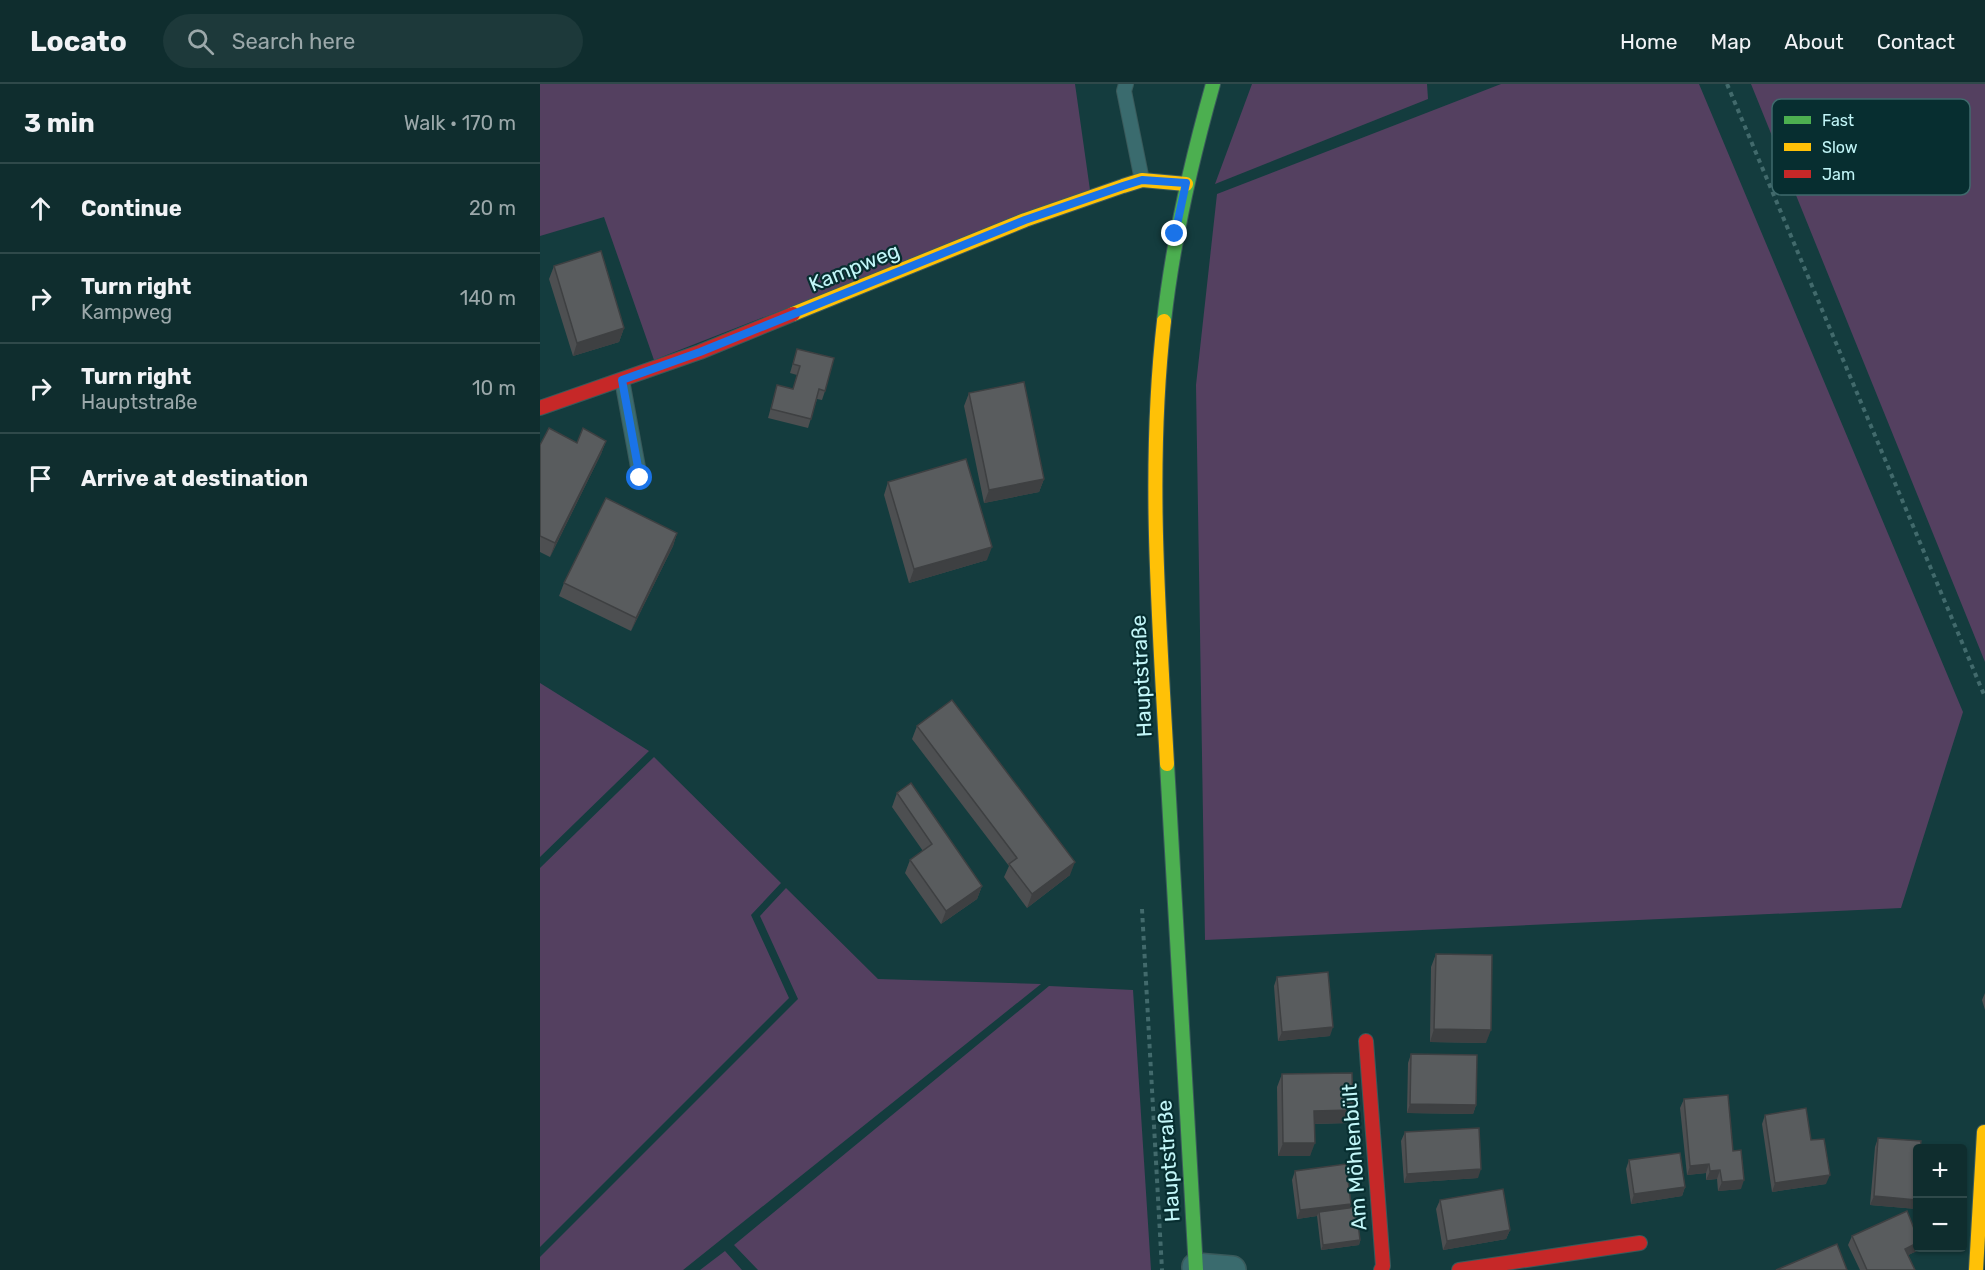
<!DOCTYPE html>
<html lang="en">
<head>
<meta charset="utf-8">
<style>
  body { margin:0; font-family:Rubik,sans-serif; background:#1d393a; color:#f1f3f6 }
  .controls { position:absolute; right:18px; bottom:18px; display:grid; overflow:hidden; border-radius:6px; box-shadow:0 2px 4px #0004 }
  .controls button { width:54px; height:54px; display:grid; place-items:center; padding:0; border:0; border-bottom:2px solid #2f494a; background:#0f2d2e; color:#f1f3f6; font:30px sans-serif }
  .stop { position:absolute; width:18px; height:18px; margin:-14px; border:4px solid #1a73e8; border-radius:50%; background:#fff }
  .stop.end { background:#1a73e8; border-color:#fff; box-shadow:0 2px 6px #0008 }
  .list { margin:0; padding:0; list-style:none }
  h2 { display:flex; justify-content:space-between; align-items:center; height:78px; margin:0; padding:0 24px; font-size:26px }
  h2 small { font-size:20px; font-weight:400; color:#9ba8aa }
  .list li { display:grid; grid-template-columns:39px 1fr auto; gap:18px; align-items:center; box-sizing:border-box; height:90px; padding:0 24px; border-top:2px solid #2f494a }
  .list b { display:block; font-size:22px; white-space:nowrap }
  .list p { margin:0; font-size:20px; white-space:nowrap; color:#9ba8aa }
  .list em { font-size:20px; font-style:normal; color:#9ba8aa }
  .icon { flex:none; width:33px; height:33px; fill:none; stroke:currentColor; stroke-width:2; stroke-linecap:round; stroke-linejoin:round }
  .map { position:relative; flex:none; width:1445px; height:1186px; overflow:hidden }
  header { display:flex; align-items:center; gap:36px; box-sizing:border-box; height:84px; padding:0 30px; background:#0f2d2e; border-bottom:2px solid #2f494a }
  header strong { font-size:28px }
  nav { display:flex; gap:33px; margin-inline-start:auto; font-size:21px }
  .search { width:420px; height:54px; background:#1d393a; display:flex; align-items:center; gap:15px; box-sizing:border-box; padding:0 21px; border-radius:33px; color:#9ba8aa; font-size:22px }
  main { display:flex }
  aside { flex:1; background:#0f2d2e }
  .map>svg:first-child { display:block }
  .green { fill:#544060 }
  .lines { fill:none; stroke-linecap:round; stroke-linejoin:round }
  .lane-casing { stroke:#3a5a5b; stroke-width:16 }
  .street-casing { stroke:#3a5a5b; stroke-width:30 }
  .fast-casing { stroke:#3a5a5b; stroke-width:16 }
  .slow-casing { stroke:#3a5a5b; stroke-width:16 }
  .jam-casing { stroke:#3a5a5b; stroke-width:16 }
  .path { stroke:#426a6c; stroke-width:4; stroke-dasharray:4.5 4.5; stroke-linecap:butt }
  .lane { stroke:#3a6b6e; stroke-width:14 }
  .street { stroke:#3a6b6e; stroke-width:27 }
  .fast { stroke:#4caf50; stroke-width:14 }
  .slow { stroke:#ffc107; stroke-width:14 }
  .jam { stroke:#c62828; stroke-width:14 }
  .wall { fill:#4d4f51 }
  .shaded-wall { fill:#3e4042 }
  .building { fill:#595c5e; stroke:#3e4042; stroke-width:1.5 }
  .route { stroke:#1a73e8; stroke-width:8 }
  .labels { text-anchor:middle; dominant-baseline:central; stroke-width:4.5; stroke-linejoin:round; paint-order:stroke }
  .street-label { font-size:21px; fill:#c2f6f8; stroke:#072e30 }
  .key { fill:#072e30; stroke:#3f6a6c; stroke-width:1.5 }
  .key-label { font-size:16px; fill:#c2f6f8 }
</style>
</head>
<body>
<header>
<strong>Locato</strong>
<div class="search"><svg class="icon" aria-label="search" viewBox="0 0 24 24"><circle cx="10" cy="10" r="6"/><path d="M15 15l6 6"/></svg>Search here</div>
<nav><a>Home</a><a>Map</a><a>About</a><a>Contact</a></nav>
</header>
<main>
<aside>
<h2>3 min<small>Walk · 170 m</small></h2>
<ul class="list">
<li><svg class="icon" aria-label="ahead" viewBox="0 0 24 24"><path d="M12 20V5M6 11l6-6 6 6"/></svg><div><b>Continue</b></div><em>20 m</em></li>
<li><svg class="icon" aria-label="right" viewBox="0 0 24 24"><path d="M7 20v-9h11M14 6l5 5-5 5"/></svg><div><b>Turn right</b><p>Kampweg</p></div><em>140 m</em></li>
<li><svg class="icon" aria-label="right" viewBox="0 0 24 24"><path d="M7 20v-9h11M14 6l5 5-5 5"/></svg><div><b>Turn right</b><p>Hauptstraße</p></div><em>10 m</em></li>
<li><svg class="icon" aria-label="arrive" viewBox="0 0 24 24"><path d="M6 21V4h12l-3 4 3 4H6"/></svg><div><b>Arrive at destination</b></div></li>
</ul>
</aside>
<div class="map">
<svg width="1445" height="1186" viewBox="0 0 1445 1186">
  <rect width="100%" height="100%" fill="#143c3e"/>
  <path class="green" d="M0 0H535L550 106 114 276 64 133 0 152Z
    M712 0H887L888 15 675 100Z
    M961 0H1159L1423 628 1361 824 665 856 656 301 677 110Z
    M1211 0H1445V578Z
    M0 599 109 667 0 773Z
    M114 673 241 799 211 831 249 914 0 1163V784Z
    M246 804 338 895 501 900 143 1186H0V1173L258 915 220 832Z
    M509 902 593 906 611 1186H218L194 1161Z
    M185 1167 202 1186H160Z"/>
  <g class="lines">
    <g class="lane-casing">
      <path id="lane" d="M586 0 584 7 602 96
        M82 296 100 394"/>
    </g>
    <g class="street-casing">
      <path id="street" d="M656 1183 692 1186"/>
    </g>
    <g class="fast-casing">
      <path id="fast" d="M624 237C633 156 651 78 673 0
        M627 680 656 1186"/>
    </g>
    <g class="slow-casing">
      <path id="slow" d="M253 230 485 136 583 102 602 96 646 100
        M624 237C607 384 619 532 627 680
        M1436 1186 1444 1048"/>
    </g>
    <g class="jam-casing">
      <path id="jam" d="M0 324 160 268 253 230
        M826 957 843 1182 841 1186
        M919 1186 1100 1159"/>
    </g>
    <path class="path" d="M1187 0 1445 613
      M602 825 622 1186"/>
    <use href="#lane" class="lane"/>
    <use href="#street" class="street"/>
    <use href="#fast" class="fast"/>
    <use href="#slow" class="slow"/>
    <use href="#jam" class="jam"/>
  </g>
  <path class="wall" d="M14 182 84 244 79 258 33 272 9 195Z
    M257 265 285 307 282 316 277 315 268 344 228 334 237 301 253 305 257 291 250 289Z
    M429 309 504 395 499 408 444 419 424 322Z
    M66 357 61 370 10 473 0 468V361Z
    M348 398 447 476 369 499 344 411Z
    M137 449 133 462 91 547 19 512 24 499Z
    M377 642 530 791 487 824 464 793 469 782 372 655Z
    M357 709 442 802 437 815 401 840 365 789 370 776 383 767 352 723Z
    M896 870 946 959 890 958 891 883Z
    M737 893 790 952 738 957 734 902Z
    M1445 909V926L1442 916Z
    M871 970 936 1021 933 1030 867 1029 868 979Z
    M742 990 813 1026 808 1039 775 1040 770 1072H738L737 1003Z
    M1144 1015 1193 1067 1201 1105 1178 1107 1177 1095 1166 1096V1089L1147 1091 1140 1024Z
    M1225 1031 1271 1056 1286 1100 1232 1108 1222 1040Z
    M865 1048 938 1094 864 1099 861 1057Z
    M1338 1054 1377 1065V1125L1330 1121 1335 1063Z
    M1089 1076 1145 1103 1142 1112 1091 1120 1086 1085Z
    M755 1087 811 1120 809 1124 820 1156 819 1161 781 1166 777 1132 757 1135 752 1096Z
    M900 1116 970 1146 966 1155 903 1166 896 1125Z
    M1312 1152 1377 1167 1368 1171 1375 1186H1320L1308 1161Z"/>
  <path class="shaded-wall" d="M84 244 79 258 33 272 37 259Z
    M66 357 61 370 10 473 15 459Z
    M504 395 499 408 444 419 449 406Z
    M137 449 133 462 91 547 96 534Z
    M452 463 447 476 369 499 374 485Z
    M535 778 530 791 487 824 492 810Z
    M442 802 437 815 401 840 406 827Z
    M793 943 790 952 738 957 742 948Z
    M894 945 951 946 946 959 890 958Z
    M870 1020 936 1021 933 1030 867 1029Z
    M813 1026 808 1039 770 1040 774 1027Z
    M743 1059H775L770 1072H738Z
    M1169 1080 1166 1089 1147 1091 1150 1082Z
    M941 1085 938 1094 864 1099 867 1090Z
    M1180 1086 1177 1095 1166 1096 1170 1087Z
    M1290 1091 1286 1100 1232 1108 1235 1099Z
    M1204 1096 1201 1105 1178 1107 1182 1098Z
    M1145 1103 1142 1112 1091 1120 1094 1110Z
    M1334 1112 1377 1116V1125L1330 1121Z
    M811 1120 808 1129 779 1128 777 1132 757 1135 760 1126Z
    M970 1146 966 1155 903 1166 907 1157Z
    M820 1156 819 1161 781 1166 783 1161Z
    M1377 1159 1378 1164 1377 1167 1362 1174 1365 1165Z"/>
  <path class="building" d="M61 167 84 244 37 259 14 182Z
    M257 265 294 274 285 307 279 305 271 335 231 325 237 301 253 305 260 282 253 280Z
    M484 298 504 395 449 406 429 309Z
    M9 344 37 359 43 344 66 357 15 459 0 452V361Z
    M426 375 452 463 374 485 348 398Z
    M66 414 137 449 96 534 24 499Z
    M412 616 535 778 492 810 469 780 477 774 377 642Z
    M371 699 442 802 406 827 370 776 392 760 357 709Z
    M896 870 952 871 951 946 894 945Z
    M788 888 793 943 742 948 737 893Z
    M871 970 937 971 936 1021 870 1020Z
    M812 989 813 1026 774 1027 775 1059H743L742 990Z
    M1188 1011 1193 1067 1201 1066 1204 1096 1182 1098 1180 1086 1170 1087 1169 1080 1150 1082 1144 1015Z
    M1266 1024 1271 1056 1284 1055 1290 1091 1235 1099 1225 1031Z
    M939 1044 941 1085 867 1090 865 1048Z
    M1338 1054 1381 1057 1380 1065H1377V1116L1334 1112Z
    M1140 1069 1145 1103 1094 1110 1089 1076Z
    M806 1080 811 1120 760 1126 755 1087Z
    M963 1105 970 1146 907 1157 900 1116Z
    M816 1123 820 1156 783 1161 779 1128Z
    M1367 1127 1377 1152V1159L1365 1165 1375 1186H1327L1312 1152Z
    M1297 1160 1307 1186H1236Z"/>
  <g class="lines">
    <path class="route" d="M100 394 82 296 160 268 485 136 583 102 602 96 646 99 635 150"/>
  </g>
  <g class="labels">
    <g class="street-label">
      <text transform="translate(314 183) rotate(-22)">Kampweg</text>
      <text transform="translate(601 592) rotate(-93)">Hauptstraße</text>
      <text transform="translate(814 1073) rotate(-94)">Am Möhlenbült</text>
      <text transform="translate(628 1077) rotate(-94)">Hauptstraße</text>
    </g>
  </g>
  <rect x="1232" y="15" width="198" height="96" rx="9" class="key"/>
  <rect x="1244" y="32" width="27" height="8" fill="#4caf50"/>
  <rect x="1244" y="59" width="27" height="8" fill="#ffc107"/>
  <rect x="1244" y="86" width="27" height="8" fill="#c62828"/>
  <g class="key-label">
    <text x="1282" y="42">Fast</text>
    <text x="1282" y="69">Slow</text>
    <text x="1282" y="96">Jam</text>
  </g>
</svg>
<div class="controls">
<button>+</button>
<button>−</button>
</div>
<div class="stop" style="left:100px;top:394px"></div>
<div class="stop end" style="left:635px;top:150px"></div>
</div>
</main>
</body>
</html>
